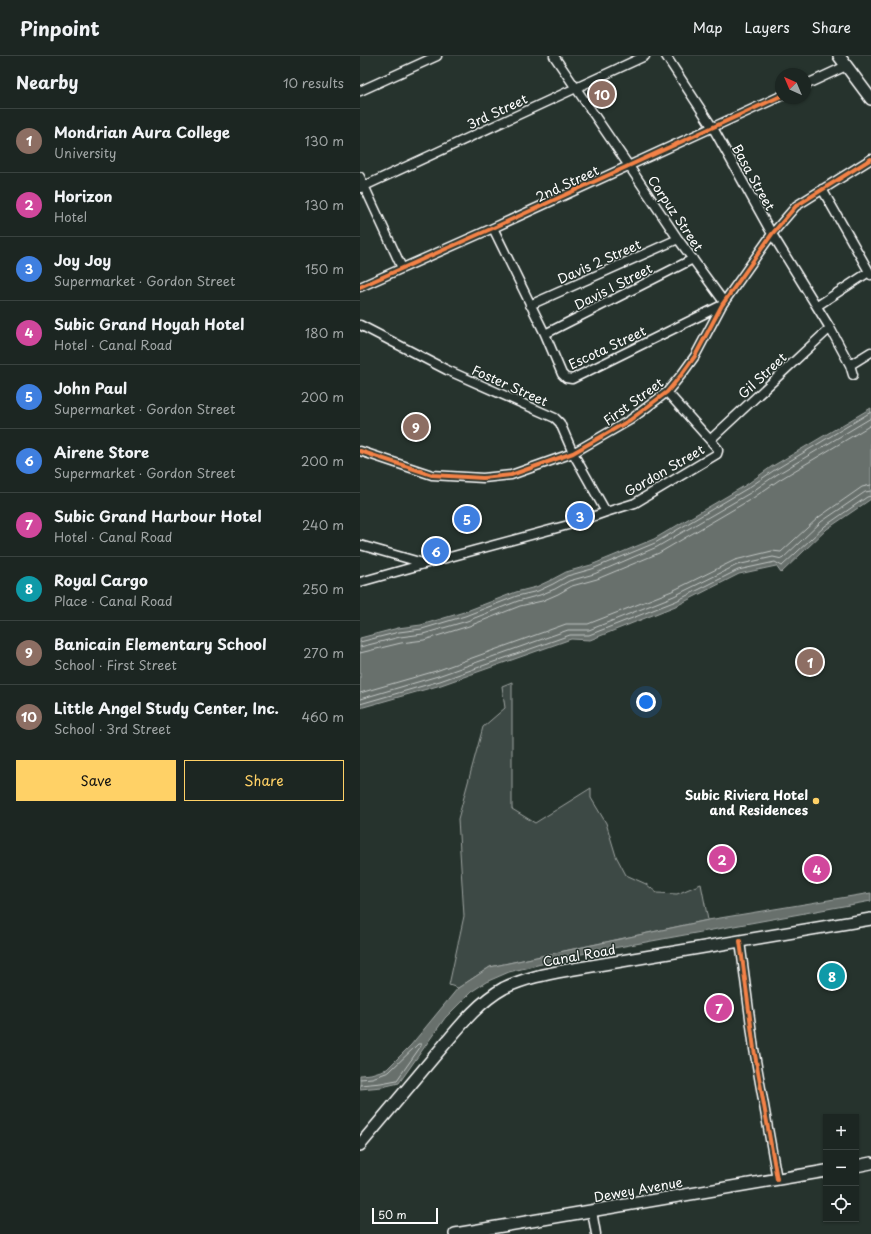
<!DOCTYPE html>
<html lang="en">
<head>
<meta charset="utf-8">
<style>
  body { margin:0; font-family:"Playpen Sans",sans-serif; background:#29322f; color:#f1f3f6 }
  .controls { position:absolute; right:12px; bottom:12px; display:grid; overflow:hidden; border-radius:0px; box-shadow:0 1px 3px #0004 }
  .controls button { width:36px; height:36px; display:grid; place-items:center; padding:0; border:0; border-bottom:1px solid #3a4340; background:#1c2622; color:#f1f3f6; font:20px sans-serif }
  .compass { position:absolute; left:415px; top:12px; width:36px; height:36px; border-radius:50%; background:#1c2622; box-shadow:0 1px 3px #0004; rotate:316deg }
  .scale { position:absolute; left:12px; bottom:10px; width:66px; box-sizing:border-box; padding-left:4px; border:2px solid #fff; border-top:0; font-size:11px; line-height:14px; white-space:nowrap; color:#fff; -webkit-text-stroke:3px #26332d; paint-order:stroke }
  .you { position:absolute; left:286px; top:646px; width:14px; height:14px; margin:-10px; border:3px solid #fff; border-radius:50%; background:#1a73e8; box-shadow:0 0 0 6px #1a73e833 }
  .badge { display:grid; place-items:center; width:26px; height:26px; border-radius:50%; background:#ffd166; color:#fff; font-size:13px; font-weight:700 }
  .pin { position:absolute; translate:-50% -50%; border:2px solid #fff; box-shadow:0 1px 4px #0006 }
  .list { margin:0; padding:0; list-style:none }
  h2 { display:flex; justify-content:space-between; align-items:center; height:52px; margin:0; padding:0 16px; font-size:17px }
  h2 small { font-size:13px; font-weight:400; color:#a0a5a5 }
  .list li { display:grid; grid-template-columns:26px 1fr auto; gap:12px; align-items:center; box-sizing:border-box; height:64px; padding:0 16px; border-top:1px solid #3a4340 }
  .list b { display:block; font-size:15px; white-space:nowrap }
  .list p { margin:0; font-size:13px; white-space:nowrap; color:#a0a5a5 }
  .list em { font-size:13px; font-style:normal; color:#a0a5a5 }
  .actions { display:flex; gap:8px; padding:12px 16px }
  .actions a { flex:1; padding:9px 0; border:1px solid #ffd166; border-radius:0px; text-align:center; font-size:14px; color:#ffd166 }
  .actions .main { background:#ffd166; color:#111 }
  .icon { flex:none; width:22px; height:22px; fill:none; stroke:currentColor; stroke-width:2; stroke-linecap:round; stroke-linejoin:round }
  .map { position:relative; flex:none; width:511px; height:1178px; overflow:hidden }
  header { display:flex; align-items:center; gap:24px; box-sizing:border-box; height:56px; padding:0 20px; background:#1c2622; border-bottom:1px solid #3a4340 }
  header strong { font-size:19px }
  nav { display:flex; gap:22px; margin-inline-start:auto; font-size:14px }
  main { display:flex }
  aside { flex:1; background:#1c2622 }
  .map>svg:first-child { display:block }
  .green { fill:#3e4944; stroke:#9ea4a2 }
  .water { fill:#67706c; stroke:#a4a9a7 }
  .lines { fill:none; stroke-linecap:round; stroke-linejoin:round }
  .shore { stroke:#c2c6c4; stroke-width:1 }
  .minor-casing { stroke:#fff; stroke-width:11 }
  .major-casing { stroke:#fff; stroke-width:14 }
  .minor { stroke:#26332d; stroke-width:8 }
  .major { stroke:#26332d; stroke-width:11 }
  .cycleway-casing { stroke:#26332d; stroke-width:6 }
  .cycleway { stroke:#f48246; stroke-width:4 }
  .poi-dot { fill:#ffd166; stroke:#26332d; stroke-width:1.5 }
  .labels { text-anchor:middle; dominant-baseline:central; stroke-width:3; stroke-linejoin:round; paint-order:stroke }
  .street-label { font-size:13px; fill:#fff; stroke:#26332d }
  .poi-label { font-size:13px; font-weight:bold; fill:#fff; stroke:#26332d; text-anchor:end }
</style>
</head>
<body>
<header>
<strong>Pinpoint</strong>
<nav><a>Map</a><a>Layers</a><a>Share</a></nav>
</header>
<main>
<aside>
<h2>Nearby<small>10 results</small></h2>
<ul class="list">
<li><span class="badge" style="background:#8d6e63">1</span><div><b>Mondrian Aura College</b><p>University</p></div><em>130 m</em></li>
<li><span class="badge" style="background:#d1479c">2</span><div><b>Horizon</b><p>Hotel</p></div><em>130 m</em></li>
<li><span class="badge" style="background:#3f7fe0">3</span><div><b>Joy Joy</b><p>Supermarket · Gordon Street</p></div><em>150 m</em></li>
<li><span class="badge" style="background:#d1479c">4</span><div><b>Subic Grand Hoyah Hotel</b><p>Hotel · Canal Road</p></div><em>180 m</em></li>
<li><span class="badge" style="background:#3f7fe0">5</span><div><b>John Paul</b><p>Supermarket · Gordon Street</p></div><em>200 m</em></li>
<li><span class="badge" style="background:#3f7fe0">6</span><div><b>Airene Store</b><p>Supermarket · Gordon Street</p></div><em>200 m</em></li>
<li><span class="badge" style="background:#d1479c">7</span><div><b>Subic Grand Harbour Hotel</b><p>Hotel · Canal Road</p></div><em>240 m</em></li>
<li><span class="badge" style="background:#0f9aa8">8</span><div><b>Royal Cargo</b><p>Place · Canal Road</p></div><em>250 m</em></li>
<li><span class="badge" style="background:#8d6e63">9</span><div><b>Banicain Elementary School</b><p>School · First Street</p></div><em>270 m</em></li>
<li><span class="badge" style="background:#8d6e63">10</span><div><b>Little Angel Study Center, Inc.</b><p>School · 3rd Street</p></div><em>460 m</em></li>
</ul>
<div class="actions"><a class="main">Save</a><a>Share</a></div>
</aside>
<div class="map">
<svg width="511" height="1178" viewBox="0 0 511 1178">
  <rect width="100%" height="100%" fill="#26332d"/>
  <filter id="ink" filterUnits="userSpaceOnUse"><feTurbulence type="fractalNoise" baseFrequency=".025" numOctaves="2"/><feDisplacementMap in="SourceGraphic" scale="8" xChannelSelector="R" yChannelSelector="G"/><feConvolveMatrix kernelMatrix="1 2 1 2 8 2 1 2 1" color-interpolation-filters="sRGB"/></filter>
  <g filter="url(#ink)">
    <path class="green" d="M152 626V753L175 767 231 732V742L246 767 256 800 266 819 286 828 297 837 317 838 341 828 348 864 130 911 98 932 89 929 104 860 98 763 123 671 145 652 142 630Z"/>
    <path class="water" d="M511 352V443L467 473 421 517 416 510 379 518 318 549 230 584 211 583 81 629 0 652V582L38 572 61 569 104 556 156 536 176 531 191 524 206 516 231 509 294 483 386 429 411 411Z
      M511 837V845L226 897 149 916 126 926 111 936 85 962 39 1027 22 1031 0 1033V1019L11 1018 27 1013 51 989 98 932 130 911 348 864Z"/>
    <g class="lines">
      <path class="shore" d="M0 586 39 576 62 573 105 560 157 540 178 535 193 528 207 520 232 513 295 487 388 432 413 415 511 356
        M0 591 40 581 63 578 107 565 158 545 180 539 195 533 209 525 234 518 297 491 390 437 416 419 511 362
        M0 597 41 587 64 584 109 570 160 550 182 545 198 538 212 530 237 523 299 497 393 442 419 424 511 369
        M0 637 76 615 206 568H228L312 535 375 504 412 495 421 496 459 461 502 431 511 429
        M0 643 78 620 208 574H229L314 540 377 509 413 501 422 503 461 466 505 436 511 435
        M0 648 80 625 210 579H229L316 545 378 514 415 506 422 510 465 470 507 441 511 440
        M0 1023 12 1022 29 1016 58 988H61V990L37 1024 21 1027 0 1029"/>
      <g class="minor-casing">
        <path id="minor" d="M194 0 269 110 318 183 364 246
          M306 0 353 72 412 178 470 272 490 309 493 319
          M445 29 486 10
          M0 35 77 0
          M0 121 42 212
          M0 132 285 0
          M462 133 511 219
          M133 172 185 278 202 318 206 322 212 323 362 249
          M0 231 133 172 421 40
          M170 249 318 183
          M457 250 509 216
          M0 269 87 314 195 362 200 367 213 397 246 456
          M185 278 333 203
          M490 309 511 296
          M350 384 470 272
          M0 395 72 419 123 422 151 419 213 397 270 364 307 336 322 318 335 300 362 249 412 178 436 150 511 103
          M0 489 63 507
          M0 526 64 508 212 468 246 456 275 447 357 398 358 395V393L307 336
          M380 885 394 993 417 1123
          M232 1155 236 1178"/>
      </g>
      <g class="major-casing">
        <path id="major" d="M479 0 511 43
          M0 1089C24 1060 49 1031 73 1002 94 978 115 948 144 932 165 922 186 918 208 914L511 863
          M496 1110 511 1107
          M95 1178 466 1115"/>
      </g>
      <use href="#minor" class="minor"/>
      <use href="#major" class="major"/>
      <g class="cycleway-casing">
        <path id="cycleway" d="M0 231 133 172 421 40
          M0 395 72 419 123 422 151 419 213 397 270 364 307 336 322 318 335 300 362 249 412 178 436 150 511 103
          M380 885 394 993 417 1123"/>
      </g>
      <use href="#cycleway" class="cycleway"/>
    </g>
  </g>
  <circle class="poi-dot" cx="456" cy="745" r="4"/>
  <g class="labels">
    <g class="street-label">
      <text transform="translate(137 55) rotate(-25)">3rd Street</text>
      <text transform="translate(394 121) rotate(61)">Basa Street</text>
      <text transform="translate(207 127) rotate(-25)">2nd Street</text>
      <text transform="translate(316 157) rotate(56)">Corpuz Street</text>
      <text transform="translate(239 205) rotate(-24)">Davis 2 Street</text>
      <text transform="translate(253 230) rotate(-27)">Davis I Street</text>
      <text transform="translate(247 291) rotate(-25)">Escota Street</text>
      <text transform="translate(402 319) rotate(-43)">Gil Street</text>
      <text transform="translate(150 329) rotate(24)">Foster Street</text>
      <text transform="translate(273 345) rotate(-36)">First Street</text>
      <text transform="translate(304 414) rotate(-30)">Gordon Street</text>
      <text transform="translate(219 899) rotate(-10)">Canal Road</text>
      <text transform="translate(278 1133) rotate(-10)">Dewey Avenue</text>
    </g>
    <g class="poi-label">
      <text x="448" y="738">Subic Riviera Hotel<tspan x="448" dy="15">and Residences</tspan></text>
    </g>
  </g>
</svg>
<div class="controls">
<button>+</button>
<button>−</button>
<button><svg class="icon" aria-label="locate" viewBox="0 0 24 24"><circle cx="12" cy="12" r="6"/><path d="M12 2v4M12 18v4M2 12h4M18 12h4"/></svg></button>
</div>
<svg class="compass" viewBox="-18 -18 36 36"><path d="M0-13l5 13h-10z" fill="#e53935"/><path d="M0 13l5-13h-10z" fill="#a0a5a5"/></svg>
<div class="scale">50 m</div>
<div class="you"></div>
<div class="pin badge" style="left:450px;top:606px;background:#8d6e63">1</div>
<div class="pin badge" style="left:362px;top:803px;background:#d1479c">2</div>
<div class="pin badge" style="left:220px;top:460px;background:#3f7fe0">3</div>
<div class="pin badge" style="left:457px;top:813px;background:#d1479c">4</div>
<div class="pin badge" style="left:107px;top:463px;background:#3f7fe0">5</div>
<div class="pin badge" style="left:76px;top:495px;background:#3f7fe0">6</div>
<div class="pin badge" style="left:359px;top:952px;background:#d1479c">7</div>
<div class="pin badge" style="left:472px;top:920px;background:#0f9aa8">8</div>
<div class="pin badge" style="left:56px;top:371px;background:#8d6e63">9</div>
<div class="pin badge" style="left:242px;top:38px;background:#8d6e63">10</div>
</div>
</main>
</body>
</html>
